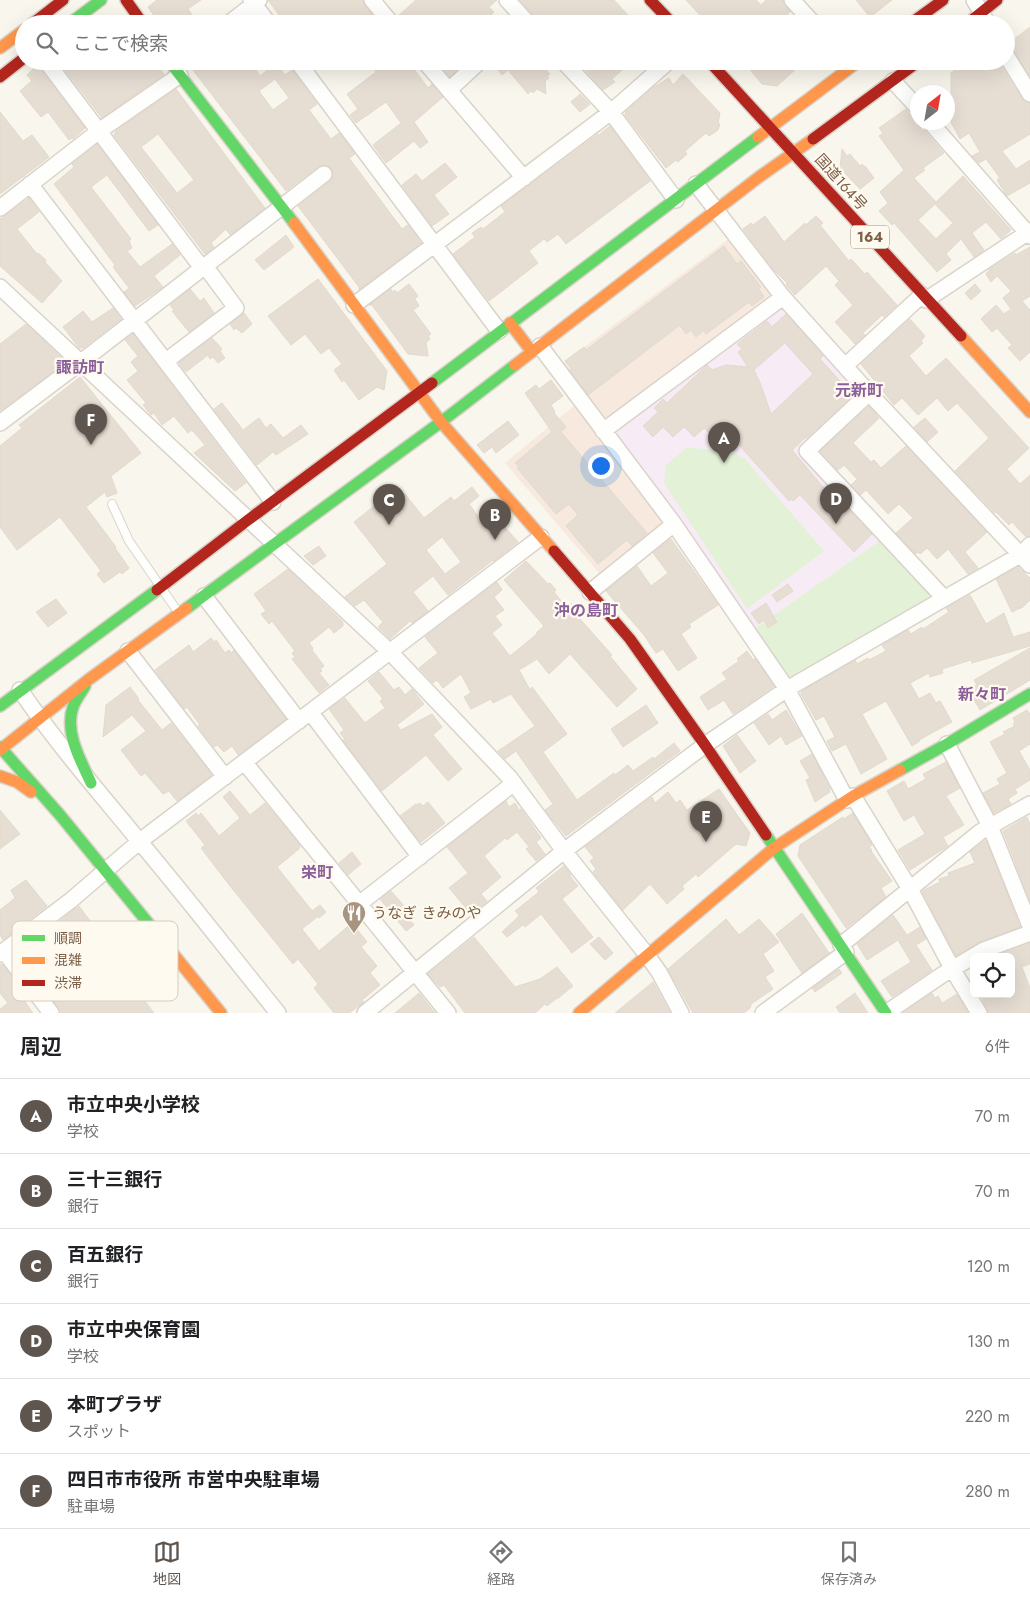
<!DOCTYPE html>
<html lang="ja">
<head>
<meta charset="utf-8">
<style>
  body { margin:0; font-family:Jost,"Noto Sans JP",sans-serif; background:#f6f6f6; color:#202124 }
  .controls { position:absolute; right:15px; bottom:15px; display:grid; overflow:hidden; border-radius:8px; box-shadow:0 5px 20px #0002 }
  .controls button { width:45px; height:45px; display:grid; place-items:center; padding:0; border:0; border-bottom:1px solid #e0e0e0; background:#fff; color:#202124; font:25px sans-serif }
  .compass { position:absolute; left:910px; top:85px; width:45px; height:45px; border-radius:50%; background:#fff; box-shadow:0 5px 20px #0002; rotate:31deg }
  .you { position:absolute; left:600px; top:465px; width:18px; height:18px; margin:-12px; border:4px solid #fff; border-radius:50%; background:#1a73e8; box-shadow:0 0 0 8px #1a73e833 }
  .badge { display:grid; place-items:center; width:32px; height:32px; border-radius:50%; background:#5d554e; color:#fff; font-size:16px; font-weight:700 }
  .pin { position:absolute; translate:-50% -41px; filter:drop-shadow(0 1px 2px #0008) }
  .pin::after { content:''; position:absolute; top:26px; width:18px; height:15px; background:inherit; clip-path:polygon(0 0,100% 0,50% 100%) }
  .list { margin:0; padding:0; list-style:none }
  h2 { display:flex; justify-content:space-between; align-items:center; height:65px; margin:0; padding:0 20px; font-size:21px }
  h2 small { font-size:16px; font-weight:400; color:#757577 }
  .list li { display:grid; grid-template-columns:32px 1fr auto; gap:15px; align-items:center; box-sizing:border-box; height:75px; padding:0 20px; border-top:1px solid #e0e0e0 }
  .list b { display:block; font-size:19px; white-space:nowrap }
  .list p { margin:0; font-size:16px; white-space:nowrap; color:#757577 }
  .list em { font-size:16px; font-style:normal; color:#757577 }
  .icon { flex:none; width:28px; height:28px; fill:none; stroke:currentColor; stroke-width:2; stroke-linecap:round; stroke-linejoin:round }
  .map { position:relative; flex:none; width:1030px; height:1013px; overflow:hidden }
  .search { position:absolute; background:#fff; box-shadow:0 5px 20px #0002; left:15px; right:15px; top:15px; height:55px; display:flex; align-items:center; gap:12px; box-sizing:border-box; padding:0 18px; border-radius:28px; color:#757577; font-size:19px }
  .sheet { height:515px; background:#fff }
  nav { display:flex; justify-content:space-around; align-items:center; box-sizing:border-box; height:70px; border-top:1px solid #e0e0e0; background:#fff; font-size:14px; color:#757577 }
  nav a { display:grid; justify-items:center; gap:2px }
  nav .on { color:#5d554e }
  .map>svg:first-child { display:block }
  .commercial { fill:#f7e9dd }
  .education { fill:#f7ecf5 }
  .green { fill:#e3f2d6 }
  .building { fill:#e6ded3; stroke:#e3d9ce; fill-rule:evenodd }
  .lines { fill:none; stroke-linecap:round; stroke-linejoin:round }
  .lane-casing { stroke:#d9d3cb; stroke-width:10 }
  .street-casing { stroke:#d9d3cb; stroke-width:18 }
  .fast-casing { stroke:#d9d2c8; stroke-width:14 }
  .slow-casing { stroke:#d9d2c8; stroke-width:14 }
  .jam-casing { stroke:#d9d2c8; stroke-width:14 }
  .lane { stroke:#fefefc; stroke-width:8 }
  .street { stroke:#fefefc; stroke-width:15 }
  .fast { stroke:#63d668; stroke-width:11 }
  .slow { stroke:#ff974d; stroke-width:11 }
  .jam { stroke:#b3261e; stroke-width:11 }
  .labels { text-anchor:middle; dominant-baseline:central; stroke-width:4.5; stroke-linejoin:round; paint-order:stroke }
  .shield { fill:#fffaf0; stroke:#a38e7a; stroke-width:1 }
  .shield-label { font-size:14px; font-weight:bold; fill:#7c5f47 }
  .street-label { font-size:15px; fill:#7c5f47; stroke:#fffaf0 }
  .poi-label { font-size:15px; fill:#7c5f47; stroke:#fffaf0; text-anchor:start }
  .neighbourhood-label { font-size:16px; font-weight:bold; fill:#8b5f99; stroke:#fffaf0 }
  .key { fill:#fffaf0; stroke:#d8ccbd; stroke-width:1 }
  .key-label { font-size:14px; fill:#7c5f47 }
</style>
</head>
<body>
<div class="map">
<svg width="1030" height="1013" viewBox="0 0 1030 1013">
  <rect width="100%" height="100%" fill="#f9f6ed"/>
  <path class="commercial" d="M730 238 771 291 770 297 610 417H603L563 363Z
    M575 405 662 521 659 525 600 574 505 463Z"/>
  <path class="education" d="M779 307 785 308 861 393 799 451 882 539 754 629 617 436V429Z"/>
  <path class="green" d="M687 447 733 453 744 458 824 551 747 609 664 483 666 465Z
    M882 539 931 591 930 598 793 678 787 676 754 629Z"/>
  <path class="building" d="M157 0H201L188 9 198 24H160L148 7Z
    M268 0H363L365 6 380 24H301L297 19 290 24 287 20 284 22Z
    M416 0H497L489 7 494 12 490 16 498 24H401L398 16Z
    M520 0H614L636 24H598L593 19 588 24 578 14 568 24H538L536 18Z
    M686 0H756L761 5 766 0H782L790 12 785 17 790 24H708Z
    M856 0H892L870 17Z
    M1030 27V76L1009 43Z
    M58 61H157L159 68 164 74 102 118Z
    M186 61H250L260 76 276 63 285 75 292 70 317 104 309 110 331 139 339 133 355 154 349 158 402 229 408 225 421 243 359 290V287L298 206 330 181 333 177 332 169 327 165 319 166 286 191ZM275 79 289 98 273 110 259 91Z
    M377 61H408L428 88 432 84 443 97 414 122 428 142 420 148 414 141 386 163 373 145 401 123 386 102 356 123 350 115 358 109 347 94 376 72 372 66Z
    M444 61H465V62L450 77 439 65Z
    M491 61H539L550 74 547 76 549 78 545 81 546 94 537 89 533 93 531 91 528 94 508 70 502 75Z
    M578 61H632L612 79 615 82 603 90Z
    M743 61H789L796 69 777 86 762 84Z
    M968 61H998L1022 99 1030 103V134L1002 151 1016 169 1030 160V183L1007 196 997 180 1000 178 986 159 979 163 972 156 980 152 969 133 960 139 951 122V73Z
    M37 65 85 128 73 139 72 138 69 140 48 112 41 117 20 91 32 81 27 75Z
    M683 74 720 113 718 123 720 124 718 130 709 136 706 133 685 151 687 154 678 162 676 160 666 168 625 115 626 111 654 87 669 78 673 85Z
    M176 89 265 208 230 235 226 229 211 243 214 247 205 254 114 135 116 131ZM158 134 194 180 177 193 141 147Z
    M580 94 590 104 580 112 571 102Z
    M906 109 923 131 924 130 944 153 923 168 925 170 914 178 936 202 963 176 1011 230 1001 239 986 222 972 233 984 250 974 257 961 239 946 254 951 260 937 272 894 223 892 225 879 211 888 203 880 192 904 170 879 136 883 133 879 128ZM935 204 953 223 936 239 918 220Z
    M0 112 23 141 32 135 49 157 0 194Z
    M610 126 650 181 566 244 558 234 547 242 544 239 529 251 538 263 489 301 453 254 475 237 472 233 481 227 483 229 505 212 501 206 598 134 599 135Z
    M97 144 158 225 149 231 107 175 91 187 131 239 129 241 132 248 127 251 140 267 172 244 180 255 154 276 163 287 135 306 124 292 129 288 113 267 115 265 54 184 74 167 72 164Z
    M842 149 847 156 850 154 860 166 862 164 864 167 865 166 874 178 860 189 840 168Z
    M445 163 457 177 434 195 449 214 432 226 402 185 416 174 422 181Z
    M29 198 39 212 17 229 37 254 38 253 46 260 45 262 62 281 42 303 0 266V219Z
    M765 216 784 242 805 223 806 225 816 216 823 223 820 225 849 261 851 259 865 274 867 272 897 305 884 317 882 315 863 333 865 335 855 344 835 322 853 305 835 285 839 281 826 266 795 295 786 285 787 283 774 270 743 229 751 223 753 225Z
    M286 235 294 247 264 270 255 260Z
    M724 246 737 264 741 261 761 287 759 289 764 297 752 306 749 302 706 334 704 330 696 337 691 330 686 334 680 325 588 395 570 370 572 369 565 361 584 347 586 350Z
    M1030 247V296L1022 301 1030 310V352L1020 361 1008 348 1012 345 997 328 992 332 981 319 996 305 1004 314 1011 309 1003 298 1011 291 997 276 991 282 986 274 990 269 1015 253 1016 255Z
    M318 279 387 371 384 390 377 387 359 400 344 380 342 382 334 370 342 364 329 348 321 354 305 334 291 345 268 316Z
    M409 284 418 296 415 299 419 306 413 310 431 334 428 336 430 339 426 342 428 356 408 354 372 305H369L391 289 393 292 395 290 397 293Z
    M975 284 981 291 971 300 965 293Z
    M190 289 200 301 204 298 214 313 189 332 172 311 174 310 170 305Z
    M113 308 121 319 83 348H79L63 327 83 311 92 322Z
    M244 313 252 324 242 333 236 328 234 330 230 324Z
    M786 314 822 354 823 356 820 359 853 395 807 438 806 437 792 450 828 493 831 491 872 534 854 552 800 495 793 501 791 499 789 501 731 436 721 445 704 428 694 437 684 427 673 437 663 427 653 437 643 426 658 412 654 408 663 399 667 403 707 365 712 370 726 365 748 367 738 352 742 349 737 344 767 321 772 327ZM785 343 813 374 771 414 761 385 754 370Z
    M910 319 925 336 921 341 923 343 909 356 926 376 946 358 1029 448 1007 469 1020 484 1030 475V536L1026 537 1012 522 1009 525 996 512 995 513 955 471 989 438 957 403 948 411 937 398 918 415 902 398 894 405 861 364Z
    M26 324 66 362 0 411V344Z
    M133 334 246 483 235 491 194 453 205 445 192 430 188 433 174 416 162 425 154 413 151 415 143 405 146 403 127 380 138 371 131 362 138 356 125 340Z
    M212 338 222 349 220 351 225 358 218 363 213 357 210 359 208 355 186 372 179 363Z
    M80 377 141 453 111 476 117 493 107 497 105 492 86 507 116 547 115 548 129 568 122 574 120 572 104 583 97 574 101 571 60 517 17 550 0 527V446L22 428 19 425Z
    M551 380 563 396 551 405 555 412 554 413 566 427 561 432 647 533 632 546 627 540 598 564 566 526 578 515 569 504 556 514 517 468 519 467 515 463 552 432 525 393 536 385 539 389Z
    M222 403 243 430 259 418 266 428 271 424 283 438 301 425 308 434 276 455 273 452 257 465 214 409Z
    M869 406 879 418 853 443 871 462 874 460 881 468 906 446 987 532 965 552 978 568 975 570 968 574 948 549 937 559 927 548 920 554 918 552 916 554 896 533 913 518 899 504 888 514 866 490 860 495 851 485 857 479 844 465 838 470 820 451Z
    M925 418 938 432 927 442 914 427Z
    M508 421 519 435 496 453 492 447 484 453 477 445Z
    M472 487 479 496 469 504 485 526 496 517 518 542 494 561 493 560 448 595 433 576 413 592 428 611 412 623 410 621 390 639 378 627 383 622 364 600 355 606 345 597 387 564 354 522 393 491 398 499 405 494 424 518 451 497 454 501ZM442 537 461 562 445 574 426 550Z
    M671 539 718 605 689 624 691 627 681 634 697 658 678 671 663 649 656 653 644 635 606 591 637 566 651 586 668 573 653 553Z
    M319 546 326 556 313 565 304 556Z
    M526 561 548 584 550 583 556 590 554 592 566 607 571 603 580 619 612 655 610 656 637 689 617 707 570 654 549 674 537 659 519 670 530 690 532 687 567 734 543 752 577 800 614 773 615 775 628 765 633 771 653 757 654 759 674 743 680 751 566 836 545 810 553 804 516 751 505 759 498 751 535 726 511 694 493 703 491 699 471 709 464 697 471 693 461 674 443 688 437 680 433 683 419 668 438 653 425 637 497 582 502 590 494 597 504 610 495 616 502 625 492 633 510 656 537 634 536 633 544 626 504 580Z
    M1018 567 1030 578V600L1023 607 1012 612 996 579Z
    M288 569 343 622V626L334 633 329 627 309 643 313 648 312 650 324 666 320 669 322 671 319 673 329 685 319 693 292 659 295 657 292 653 295 651 272 621 269 624 261 614 266 611 254 594Z
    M788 584 793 591 777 602 772 595Z
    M970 595 986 624 1004 613 1013 637 1030 632V646L972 663 971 660 942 669 943 673 930 677 929 673 910 683 919 699 930 693 936 703 940 701 952 722 919 740 920 741 912 746 886 701 862 714 887 759 861 774 846 744 832 751 827 741 835 737 824 716 816 720 801 694 802 691 855 660 857 664 868 658 869 660 886 651 882 645 908 630 911 634 922 627 923 629 949 612 946 608Z
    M56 599 67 613 48 627 36 612Z
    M766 603 777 622 768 628 764 620 759 624 751 613Z
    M211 638 214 642 216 640 225 653 229 650 231 653 234 650 286 719 238 755 232 746 224 752 217 745 214 747 198 726 200 725 187 707 184 709 155 670 189 645 193 652Z
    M1030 648V680L980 710 968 690 977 685 974 680Z
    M747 651 753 660 755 658 774 686 733 714 724 700 708 710 700 697 727 679 722 673 739 661 737 659Z
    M379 672 394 690 399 687 405 695 412 689 424 704 397 725 401 730 432 714 442 727 433 735 462 769 448 781 426 755 382 791 343 740 345 739 340 733 344 730 329 709 345 698 365 723 385 708 380 701 383 699 368 681Z
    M130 687 139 699 138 700 162 730 171 723 212 775 177 801 169 791 163 794 145 773 141 776 121 750 146 731 132 715 103 737 106 705Z
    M646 705 658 723 623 747 611 729Z
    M786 710 802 736 786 745 781 736 769 745 754 723 768 714 772 720Z
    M1027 710 1030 714V744L1019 751 1030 770V780L1015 789 1017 793 1008 799 1011 804 994 813 983 793 1000 784 997 779 1007 773 990 742 1005 734 1003 732 1015 726 1013 724 1015 722 1013 718Z
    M737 735 756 761 740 773 723 746Z
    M812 754 830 789 829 790 830 792 815 802 806 780 810 778 800 761Z
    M946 762 960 788 946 796 964 825 943 837 948 846 910 870 898 850 925 834 914 815 904 821 887 791 904 781 908 789 926 779 923 774Z
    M719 789 750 833 746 846 736 844 698 877 696 874 682 886 684 889 667 904 650 884 623 910 593 872 596 869 590 861 594 858 585 847 652 797 655 803 668 792 676 803 680 800 687 810Z
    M230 791 250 815 265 803 299 844 300 848 277 867 317 917 302 929 319 951 352 923 367 942 361 947 377 966 370 973 380 985 362 1000 364 1002 349 1013H334L314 988 318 984 298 959 293 964 230 886 201 848 205 845 186 821 196 813 198 816 201 813 219 836 240 818 223 797Z
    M506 801 509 807 515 803 519 810 521 809 541 838 536 842 545 854 536 861 526 849 529 847 517 832 507 840 505 838 484 856 501 877 481 894 487 901 471 914 449 888 468 873 447 847Z
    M428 802 445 823 421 842 400 816 416 804 417 805 420 803 423 806Z
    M0 810 20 834 0 849Z
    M853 813 872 845 869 847 872 850 871 851 892 881 881 888 886 897 846 928 798 856 800 845 843 817 844 819Z
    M1027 817 1030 825V901L1003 831Z
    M986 840 1020 927 981 941 956 956 922 891 940 882 939 879 949 876 948 873 975 863 970 852Z
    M352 852 361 864 348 875 339 863Z
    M564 866 571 875 570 876 578 886 562 899 593 937 572 953 541 914 525 927 523 925 507 937 502 932 517 918 519 915 515 911 539 892 536 888Z
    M26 880 47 906 3 940 0 935V910L15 898 11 890Z
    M391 891 412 915 408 918 414 925 406 931 380 899Z
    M320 905 326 912 319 918 312 911Z
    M79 906 90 921 89 922 140 985 141 984 147 991 141 996 154 1013H61L58 1007 18 954Z
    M802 913 829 953 802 973 776 934Z
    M893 915 907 935 920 927 926 939 916 945 932 970 892 997 881 981 911 962 898 940 867 960 857 944Z
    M726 919 739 935 759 919 779 942 763 954 774 971 765 977 773 989 751 1004 750 1008 744 1013H693L668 969Z
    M474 937 515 987 540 979 557 967 573 986 557 999V998L547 1006 545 1004 535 1013H465L444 985 440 987 428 974Z
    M599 937 613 953 605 960 590 944Z
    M1030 943V964L1022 967 1030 988V1013H989L982 998 989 994H1011V987L1015 986 1011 977V957H999L998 955Z
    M0 964 3 965 27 996 23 999 33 1013H0V1009L8 1003 0 993Z
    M839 969 842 973 815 992 812 988Z
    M653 982 670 1013H615Z
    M419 993 435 1013H395Z
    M855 993 868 1013H840L836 1007Z
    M932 993 935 998 938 996 942 1003 957 994 968 1013H903Z"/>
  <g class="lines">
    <g class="lane-casing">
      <path id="lane" d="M112 504 129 541 178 612"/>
    </g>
    <g class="street-casing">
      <path id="street" d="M251 0 269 24
        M372 0 392 24
        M507 0 529 24
        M792 0 814 24
        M974 0 988 24
        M228 24 259 0
        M1006 55 1030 94
        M46 61 202 268
        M297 61 499 331
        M424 61 524 178
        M563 61 611 112 676 200
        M893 81 918 108
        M449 90 476 65
        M930 122 1030 236
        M30 184 273 502
        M696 184 783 297 869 393 1030 565
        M0 208 99 131 180 75
        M0 287 390 652 510 778 564 851 647 955 659 972 681 1013
        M926 300 1030 231
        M354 305 611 112 669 61
        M540 346 674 524 787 689 847 800
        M166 361 236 308 205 266
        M845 366 922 295
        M869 393 807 451 944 598
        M0 423 81 362 324 174
        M603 431 783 297
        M590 592 674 524
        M204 596 299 721
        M128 651 225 777
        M20 690C57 744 99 792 140 842 187 898 232 956 278 1013
        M311 713 420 857
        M947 744 990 826 1030 926
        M245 763 448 1013
        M853 796 910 889 953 970 979 1013
        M359 904 514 783
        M841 945 980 832 1030 804
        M4 951 51 1013
        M0 954 70 901 140 841 541 537
        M365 1013 564 851 705 745 787 689 1020 555 1030 545
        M763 1013 846 952
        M886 1013 942 975 984 950 1030 933"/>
    </g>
    <g class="fast-casing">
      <path id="fast" d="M69 24 101 0
        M169 61 294 223
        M432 383 758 137
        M187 608 441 422 515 365
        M85 686C81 693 76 699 73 707 64 732 81 761 91 783
        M0 706 157 590
        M0 747 60 815 162 940
        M900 770 947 744 1030 694
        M766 835 886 1013"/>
    </g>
    <g class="slow-casing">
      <path id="slow" d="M0 48 24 30
        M758 137 859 61
        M294 223 441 422 554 551
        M510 323 532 352
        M961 336 1030 412
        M515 365 759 177 813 139
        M0 750 88 680 187 608
        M0 776 17 782 31 792
        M162 940 221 1013
        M579 1013 774 848 853 796 900 770"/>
    </g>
    <g class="jam-casing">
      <path id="jam" d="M126 0 143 24
        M650 0 673 24
        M32 24 63 0
        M910 24 943 0
        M967 24 997 0
        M709 61 961 336
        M0 77 24 58
        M813 139 919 61
        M554 551 630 639 705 745 766 835
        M157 590 248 520 432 383"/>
    </g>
    <use href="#lane" class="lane"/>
    <use href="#street" class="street"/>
    <use href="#fast" class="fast"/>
    <use href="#slow" class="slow"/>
    <use href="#jam" class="jam"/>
  </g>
  <defs>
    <g id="restaurant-pin" transform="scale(1.25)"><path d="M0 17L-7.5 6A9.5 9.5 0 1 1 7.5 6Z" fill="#a89481" stroke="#fffaf0"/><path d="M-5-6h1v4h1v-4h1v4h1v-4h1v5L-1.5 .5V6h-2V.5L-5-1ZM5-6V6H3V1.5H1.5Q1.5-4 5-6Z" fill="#fff"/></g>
  </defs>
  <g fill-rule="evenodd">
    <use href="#restaurant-pin" x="354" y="913"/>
  </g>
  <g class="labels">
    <rect class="shield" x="851" y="225.5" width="38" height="23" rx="4"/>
    <g class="shield-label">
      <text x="870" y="237">164</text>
    </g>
    <g class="street-label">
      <text transform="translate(841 182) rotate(48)">国道164号</text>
    </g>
    <g class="poi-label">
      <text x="372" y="913">うなぎ きみのや</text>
    </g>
    <g class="neighbourhood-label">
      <text x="80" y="367">諏訪町</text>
      <text x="859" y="390">元新町</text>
      <text x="586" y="610">沖の島町</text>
      <text x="982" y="694">新々町</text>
      <text x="317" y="872">栄町</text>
    </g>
  </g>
  <rect x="12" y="921" width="166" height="80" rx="8" class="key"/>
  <rect x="22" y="935" width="23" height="6" fill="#63d668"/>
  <rect x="22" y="957" width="23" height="7" fill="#ff974d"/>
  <rect x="22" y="980" width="23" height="6" fill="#b3261e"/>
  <g class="key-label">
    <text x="54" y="943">順調</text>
    <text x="54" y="965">混雑</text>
    <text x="54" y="988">渋滞</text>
  </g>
</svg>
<div class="controls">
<button><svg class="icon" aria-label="locate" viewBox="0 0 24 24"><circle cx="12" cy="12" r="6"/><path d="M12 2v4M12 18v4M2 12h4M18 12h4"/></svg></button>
</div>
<svg class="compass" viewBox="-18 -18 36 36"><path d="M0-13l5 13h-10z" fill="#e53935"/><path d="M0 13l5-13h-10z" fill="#757577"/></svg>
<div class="you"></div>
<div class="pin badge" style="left:724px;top:463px">A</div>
<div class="pin badge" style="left:495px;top:540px">B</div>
<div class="pin badge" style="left:389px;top:525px">C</div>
<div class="pin badge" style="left:836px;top:524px">D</div>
<div class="pin badge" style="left:706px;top:842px">E</div>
<div class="pin badge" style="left:91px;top:445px">F</div>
<div class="search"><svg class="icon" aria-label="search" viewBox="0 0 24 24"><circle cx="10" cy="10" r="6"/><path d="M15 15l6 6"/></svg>ここで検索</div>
</div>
<section class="sheet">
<h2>周辺<small>6件</small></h2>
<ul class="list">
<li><span class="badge">A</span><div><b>市立中央小学校</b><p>学校</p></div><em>70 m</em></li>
<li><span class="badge">B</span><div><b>三十三銀行</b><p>銀行</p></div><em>70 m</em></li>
<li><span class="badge">C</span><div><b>百五銀行</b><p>銀行</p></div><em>120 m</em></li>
<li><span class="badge">D</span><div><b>市立中央保育園</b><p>学校</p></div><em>130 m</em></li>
<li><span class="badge">E</span><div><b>本町プラザ</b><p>スポット</p></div><em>220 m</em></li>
<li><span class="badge">F</span><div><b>四日市市役所 市営中央駐車場</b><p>駐車場</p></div><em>280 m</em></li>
</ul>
</section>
<nav>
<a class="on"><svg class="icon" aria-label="map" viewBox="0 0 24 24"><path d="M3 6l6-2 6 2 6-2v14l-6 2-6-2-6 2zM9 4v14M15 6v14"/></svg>地図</a>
<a><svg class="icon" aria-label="directions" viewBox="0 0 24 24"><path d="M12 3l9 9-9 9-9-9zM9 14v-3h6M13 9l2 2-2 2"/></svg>経路</a>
<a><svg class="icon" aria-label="saved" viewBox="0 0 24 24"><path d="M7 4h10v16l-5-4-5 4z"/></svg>保存済み</a>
</nav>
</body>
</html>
